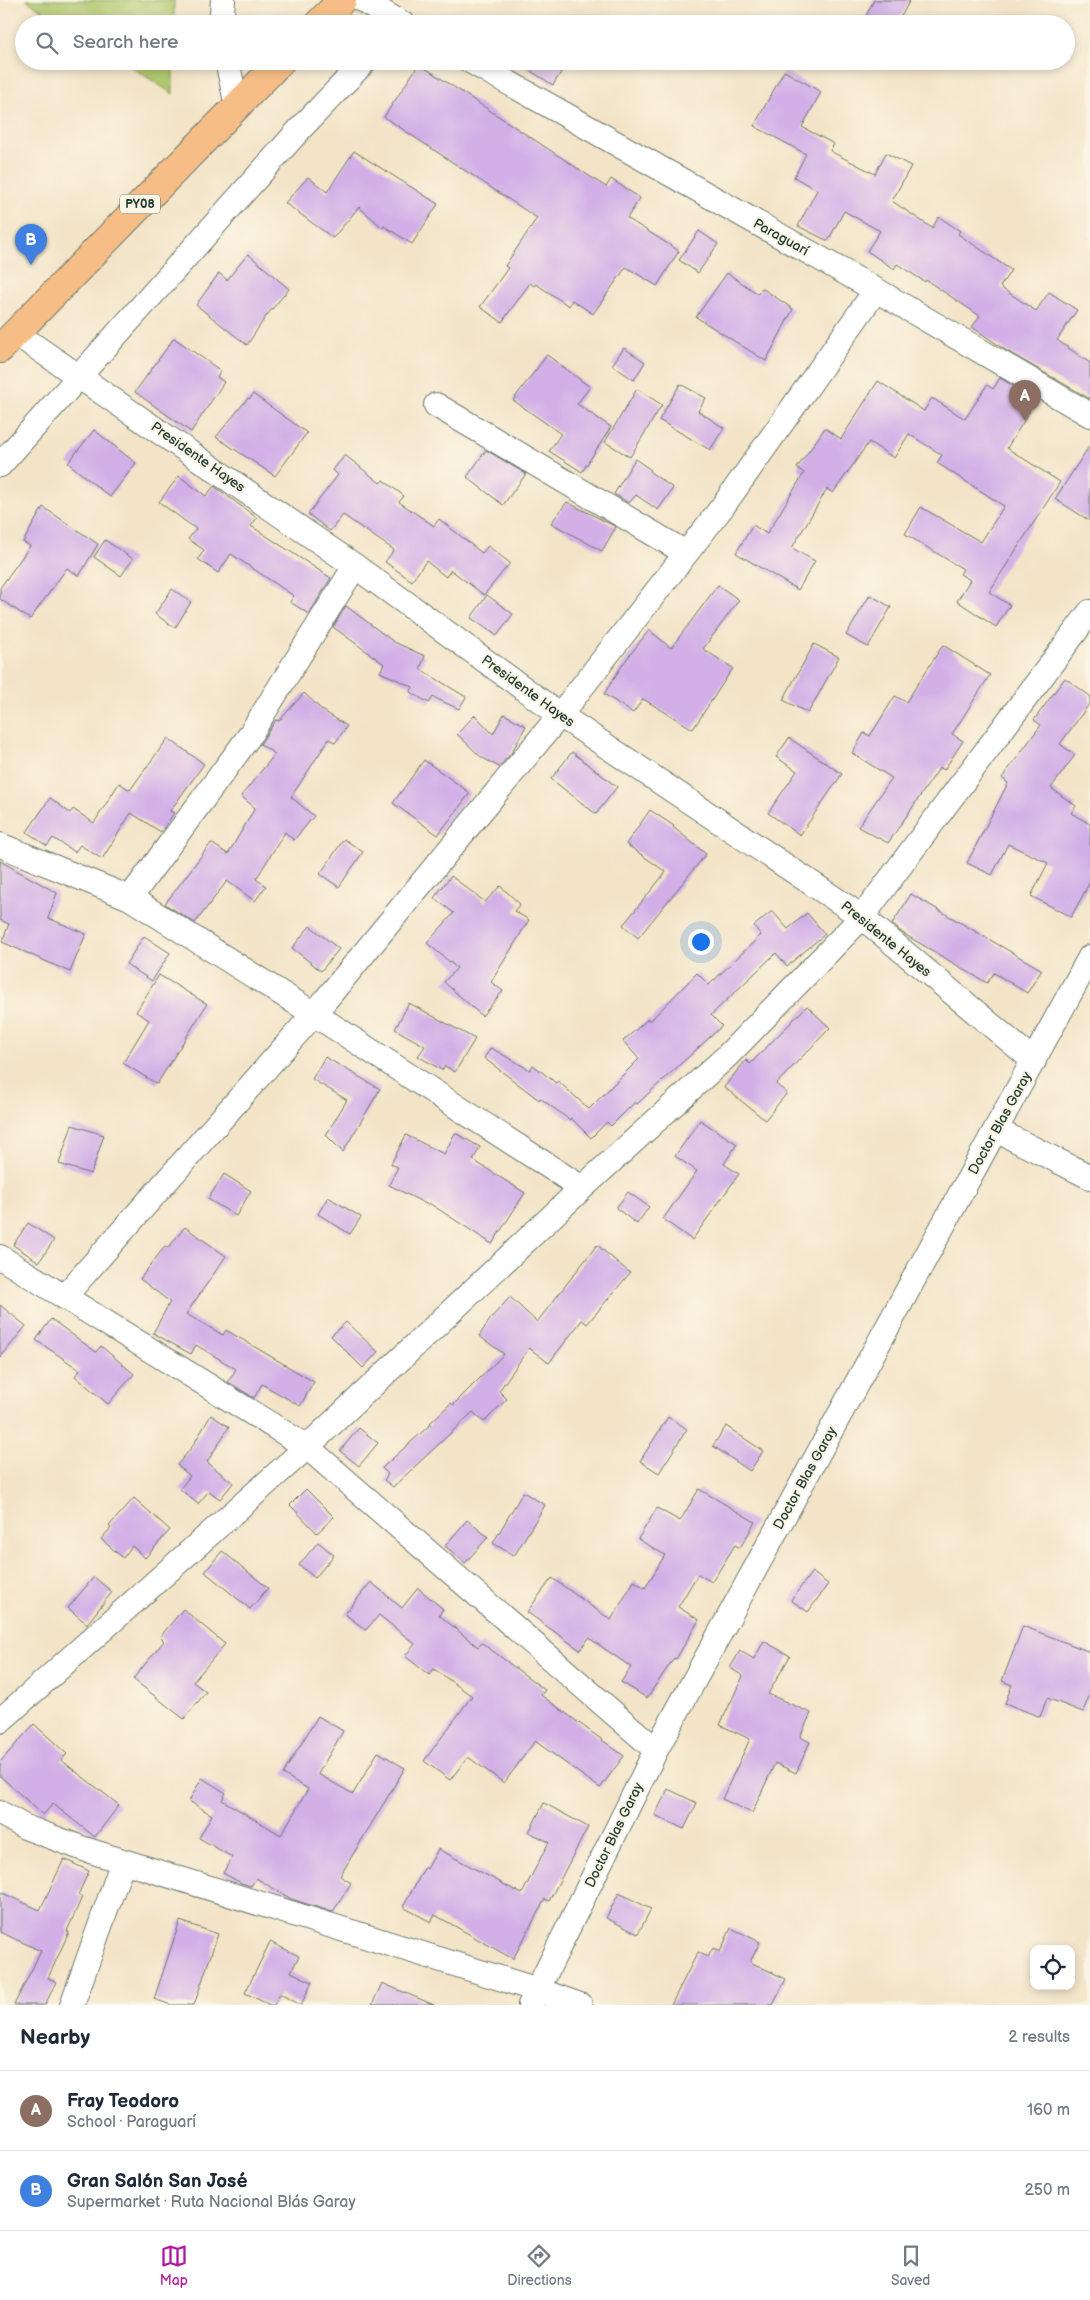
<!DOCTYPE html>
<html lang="en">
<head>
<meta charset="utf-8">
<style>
  body { margin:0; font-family:"Balsamiq Sans",sans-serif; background:#f6f6f7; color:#1f2937 }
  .controls { position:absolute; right:15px; bottom:15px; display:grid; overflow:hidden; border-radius:10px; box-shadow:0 2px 8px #0003 }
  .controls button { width:45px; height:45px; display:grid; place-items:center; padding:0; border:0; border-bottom:1px solid #e0e1e3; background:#fff; color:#1f2937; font:25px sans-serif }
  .you { position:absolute; left:700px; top:941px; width:18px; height:18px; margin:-12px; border:4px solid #fff; border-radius:50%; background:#1a73e8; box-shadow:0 0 0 8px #1a73e833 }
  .badge { display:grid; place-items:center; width:32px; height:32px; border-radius:50%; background:#b5179e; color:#fff; font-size:16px; font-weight:700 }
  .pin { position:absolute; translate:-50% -41px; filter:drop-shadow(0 1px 2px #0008) }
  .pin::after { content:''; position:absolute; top:26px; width:18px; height:15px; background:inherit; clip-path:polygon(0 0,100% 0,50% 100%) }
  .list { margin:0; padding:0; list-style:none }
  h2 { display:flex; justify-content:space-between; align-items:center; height:65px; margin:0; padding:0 20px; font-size:21px }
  h2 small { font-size:16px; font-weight:400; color:#747a83 }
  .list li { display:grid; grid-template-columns:32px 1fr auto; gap:15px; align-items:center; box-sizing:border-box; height:80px; padding:0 20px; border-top:1px solid #e0e1e3 }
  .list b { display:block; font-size:19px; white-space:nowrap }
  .list p { margin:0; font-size:16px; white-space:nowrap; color:#747a83 }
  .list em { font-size:16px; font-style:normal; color:#747a83 }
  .icon { flex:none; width:28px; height:28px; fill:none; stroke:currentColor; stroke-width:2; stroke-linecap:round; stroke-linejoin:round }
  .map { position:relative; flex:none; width:1090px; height:2005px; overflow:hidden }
  .search { position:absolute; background:#fff; box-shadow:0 2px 8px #0003; left:15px; right:15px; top:15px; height:55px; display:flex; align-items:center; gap:12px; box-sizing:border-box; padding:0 18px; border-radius:28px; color:#747a83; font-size:19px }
  .sheet { height:225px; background:#fff }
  nav { display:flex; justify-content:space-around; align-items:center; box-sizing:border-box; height:70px; border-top:1px solid #e0e1e3; background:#fff; font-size:14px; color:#747a83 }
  nav a { display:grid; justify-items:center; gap:2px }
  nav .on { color:#b5179e }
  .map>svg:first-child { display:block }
  .green { fill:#b0c86e; stroke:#688251 }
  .building { fill:#d2afe7 }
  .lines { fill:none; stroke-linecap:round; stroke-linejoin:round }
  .minor-casing { stroke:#697768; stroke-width:26 }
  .highway-casing { stroke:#697768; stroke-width:30 }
  .minor { stroke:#fff; stroke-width:24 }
  .highway { stroke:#f6be86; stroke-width:28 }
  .labels { text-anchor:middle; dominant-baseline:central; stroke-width:4.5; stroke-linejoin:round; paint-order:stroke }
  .shield { fill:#fcf5e5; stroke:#617469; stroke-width:1 }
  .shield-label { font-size:12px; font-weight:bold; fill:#1f3d34 }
  .street-label { font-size:14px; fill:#1f3d34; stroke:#fcf5e5 }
</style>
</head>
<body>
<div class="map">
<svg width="1090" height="2005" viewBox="0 0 1090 2005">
  <rect width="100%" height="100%" fill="#fcf5e5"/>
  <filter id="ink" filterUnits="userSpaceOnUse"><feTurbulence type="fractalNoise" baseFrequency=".02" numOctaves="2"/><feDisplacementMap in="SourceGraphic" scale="10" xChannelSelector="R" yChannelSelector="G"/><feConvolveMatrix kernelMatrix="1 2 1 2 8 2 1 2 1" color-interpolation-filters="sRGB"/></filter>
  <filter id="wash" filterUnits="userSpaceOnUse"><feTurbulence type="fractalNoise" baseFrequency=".0096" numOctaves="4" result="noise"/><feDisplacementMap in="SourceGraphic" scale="20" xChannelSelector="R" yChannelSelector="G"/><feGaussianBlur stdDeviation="1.12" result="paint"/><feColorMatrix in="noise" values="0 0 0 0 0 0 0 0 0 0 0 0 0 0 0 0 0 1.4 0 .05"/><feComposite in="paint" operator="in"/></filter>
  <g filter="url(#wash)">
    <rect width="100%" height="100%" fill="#f3e4c8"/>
    <path class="green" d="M26 0H174V24H64Z
      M122 61H173V94Z"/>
    <g id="blocks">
      <path class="building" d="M874 0H910L897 24H862Z
        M515 61H568L553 85Z
        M419 64 606 187 611 179 640 198 627 218 679 251 657 286 626 267 593 314 572 300 569 306 536 284 534 286 530 283 502 322 480 307 508 268 505 266 537 218 384 117Z
        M784 71 821 92 802 127 834 144 830 151 875 174 886 153 911 166 892 201 932 228 939 217 960 231 958 234 1011 270 1000 287 1036 311 1049 292 1077 310 1057 340 1090 363V399L1007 351 972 327 980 316 926 280 925 282 897 264 894 269 867 251 880 231 844 211 828 241 798 226 817 190 794 177 806 154 754 126Z
        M354 151 438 204 412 244 384 226 383 228 359 207 333 238 285 203 308 177 327 192Z
        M699 231 718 244 698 273 679 260Z
        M248 254 289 289 267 315 247 345 196 305 219 273 227 280Z
        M727 273 758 294 762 288 793 309 766 361 696 317Z
        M174 338 221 371 217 377 224 382 191 432 135 392Z
        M624 348 645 362 634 380 612 365Z
        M547 355 590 387 577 404 611 427 582 472 549 451 561 434 513 400Z
        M1000 378 1028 395 1021 406 1030 411 1007 448 1060 482 989 592 1010 605 996 627 957 601 970 580 960 574 963 569 905 534 921 507 981 542 1004 506 937 463 942 455 909 434 894 458 869 442 833 493 827 489 792 548 815 561 798 590 736 553 753 525 767 534 804 473 797 468 825 428 841 439 878 381 924 411 932 398 965 419 987 385 993 389Z
        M680 384 706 398 698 411 724 428 710 450 659 420Z
        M637 389 662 405 630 457 605 442Z
        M253 394 307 433 275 476 216 437 248 398 250 399Z
        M94 430 136 463 110 497 68 463Z
        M1090 445V521L1055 499Z
        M486 450 526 474 503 505 467 477Z
        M345 455 380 483 383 480 404 496 399 502 434 526 439 519 482 553 488 546 510 563 484 595 451 570 446 577 426 561 412 581 385 562 394 550 343 515 330 531 308 514 338 475 333 470Z
        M635 459 651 470 650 472 673 488 658 510 636 495 629 503 614 494Z
        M179 476 206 496 214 486 257 518 251 526 331 578 309 614 290 602 294 596 231 554 218 573 198 559 204 550 188 539 196 529 159 502Z
        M567 502 616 527 602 551 551 523Z
        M43 507 98 544 79 576 67 568 30 619 0 599V588L30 546 23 542Z
        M105 540 133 559 121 576 94 557Z
        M718 585 739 600 703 649 733 668 693 729 643 699 633 713 604 694 623 664 649 630 671 648Z
        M172 589 191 602 175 628 155 614Z
        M487 595 513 614 497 636 471 618Z
        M870 595 891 607 868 647 846 635Z
        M346 606 394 642 425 656 420 669 466 697 459 709 433 697 429 703 410 692 413 687 380 672 384 664 333 627Z
        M814 644 839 657 808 713 783 700Z
        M943 645 990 675 952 734 963 741 944 770 940 767 888 843 858 827 892 778 852 753 864 733 870 736 895 696 906 702Z
        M1065 678 1090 696V703L1060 744 1075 755 1051 788 1076 806 1071 813 1090 824V882L1071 917 1031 896 1048 863 1008 844 992 875 967 863 1008 783 1002 778 1041 725 1034 720Z
        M304 693 322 710 347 726 335 743 329 739 291 797 314 816 294 840 285 832 256 879 266 886 255 901 227 881 195 923 165 904 211 843 228 854 255 808 241 796 275 754 260 744 276 720 279 721Z
        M504 714 526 726 512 752 499 767 481 757 457 734 475 715 493 734Z
        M168 738 204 764 170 811 174 813 161 832 131 813 102 859 80 845 75 852 53 838 47 846 27 832 50 798 70 813 73 809 94 823 119 783 130 790Z
        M789 738 842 774 800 835 768 813 797 771 776 757Z
        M572 752 617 787 596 814 551 779Z
        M424 760 470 793 438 835 393 803Z
        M650 810 674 826 673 827 706 854 638 938 623 925 666 872 626 844Z
        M344 839 363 852 339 887 320 874Z
        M0 861 57 893 48 918 86 934 70 972 2 942 9 924 0 920Z
        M451 876 485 902 500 886 520 904 514 911 529 920 491 982 503 991 482 1016 444 982 457 968 427 943 454 913 434 898Z
        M911 894 1042 970 1027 993 994 973 987 983 904 934 892 924Z
        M772 911 788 929 807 913 825 934 787 966 776 953 711 1015 722 1026 637 1104 635 1102 611 1126 607 1122 591 1138 571 1118 570 1120 540 1098 539 1100 484 1058 491 1048 530 1070 533 1065 556 1083 558 1081 589 1109 639 1059 623 1041 648 1019 650 1021 697 973 709 985 761 935 754 926Z
        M310 926 339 949 321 971 292 948Z
        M144 936 170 953 152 981 126 964Z
        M159 975 207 1004 157 1084 123 1063 149 1020 136 1012Z
        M409 1003 475 1039 455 1072 445 1066 442 1070 418 1056 425 1046 395 1029Z
        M807 1006 830 1028 776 1084 787 1093 765 1120 724 1087 746 1060 750 1064Z
        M325 1057 380 1089 343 1152 326 1135 347 1100 312 1079Z
        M700 1120 737 1144 724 1164 739 1174 692 1240 663 1219 697 1171 675 1156Z
        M72 1125 104 1135 91 1174 59 1164Z
        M455 1133 480 1147 473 1160 525 1193 492 1244 429 1203 428 1205 389 1185 398 1167 391 1164 406 1135 444 1154Z
        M224 1174 251 1191 236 1216 208 1199Z
        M628 1192 649 1207 637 1224 616 1208Z
        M328 1197 361 1217 350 1234 318 1214Z
        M28 1223 54 1240 39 1262 13 1245Z
        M185 1227 226 1256 186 1314 223 1335 226 1330 314 1382 300 1406 262 1384 254 1398 228 1382 236 1369 196 1345 191 1354 153 1333 170 1302 140 1279 165 1246 168 1248Z
        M597 1245 630 1273 587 1324 582 1320 549 1363 529 1348 499 1391 507 1399 484 1422 473 1412 393 1487 384 1480 388 1474 382 1468 431 1424 430 1423 451 1403 453 1405 504 1354 479 1336 491 1318 510 1297 537 1322Z
        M0 1305 26 1326 0 1358Z
        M51 1319 96 1352 101 1346 134 1374 108 1404 75 1376 80 1370 36 1340Z
        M346 1322 378 1352 363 1368 331 1336Z
        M211 1415 229 1427 207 1462 233 1483 220 1499 209 1491 198 1504 180 1489 190 1476 177 1465 192 1447Z
        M668 1417 687 1429 659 1473 640 1461Z
        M726 1426 763 1451 750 1471 713 1446Z
        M359 1428 378 1443 359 1466 340 1451Z
        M306 1489 334 1517 317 1533 290 1505Z
        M699 1489 755 1522 740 1548 735 1545 712 1582 698 1574 678 1607 699 1620 676 1659 674 1658 647 1698 621 1682 631 1667 589 1638 580 1650 527 1612 552 1578 611 1620 634 1581 645 1588 665 1555 638 1539 657 1508 680 1521Z
        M523 1492 545 1505 514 1556 493 1543Z
        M134 1498 170 1530 145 1558 132 1546 123 1558 101 1539 111 1528 109 1526Z
        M467 1520 488 1537 465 1563 445 1546Z
        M318 1542 334 1555 315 1578 299 1565Z
        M222 1551 268 1588 250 1609 205 1572Z
        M812 1572 828 1584 808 1612 791 1600Z
        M94 1577 112 1592 87 1624 68 1608Z
        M371 1582 402 1608 418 1588 443 1609 439 1615 478 1647 482 1643 545 1690 541 1695 624 1756 600 1788 535 1741 504 1783 468 1757 450 1780 424 1761 472 1696 434 1669 429 1675 405 1656 415 1644 379 1615 366 1630 345 1614Z
        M183 1609 225 1644 193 1682 206 1692 184 1719 133 1679 164 1641 160 1637Z
        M1023 1626 1090 1652V1694L1083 1712 1047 1698 1040 1717 1005 1703 1012 1685 1002 1681Z
        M764 1641 790 1656 768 1694 811 1713 800 1737 810 1742 796 1773 775 1763 752 1813 722 1799 750 1739 720 1725 743 1676 730 1668 740 1651 754 1659Z
        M318 1716 343 1731 318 1774 353 1794 378 1752 405 1768 340 1876 351 1883 333 1912 291 1899 256 1878 251 1886 241 1883 223 1873 232 1857 199 1838 212 1815 189 1801 202 1778 226 1793 222 1800 281 1835 308 1789 283 1774Z
        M34 1724 67 1754 61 1760 119 1805 95 1837 53 1804 43 1815 0 1776V1762Z
        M668 1789 697 1803 684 1829 655 1815Z
        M544 1803 588 1827 549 1901 545 1899 513 1959 435 1915 431 1922 403 1907 425 1867 427 1869 438 1849 522 1894 549 1842 529 1832Z
        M64 1859 89 1871 78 1895 82 1897 67 1931 69 1932 48 1978 56 1982 45 2005H14L41 1951 0 1932V1892L40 1910Z
        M619 1893 651 1909 638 1934 606 1918Z
        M180 1921 218 1934 194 2005H171L154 1999Z
        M731 1928 760 1942 750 1962 786 1979 773 2005H671L698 1952 708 1957 713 1948 720 1952Z
        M270 1942 299 1956 291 1972 312 1982 301 2005 280 1994 274 2005H270L245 1993Z
        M382 1983 434 2005H372Z"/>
    </g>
  </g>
  <g filter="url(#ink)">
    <use href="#blocks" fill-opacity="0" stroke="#697768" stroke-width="1"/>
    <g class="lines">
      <g class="minor-casing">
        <path id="minor" d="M362 0 403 24
          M221 24 223 0
          M227 61 237 106
          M470 61 876 290 1090 415
          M14 332 355 566 560 715 862 917 1034 1061
          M436 405 686 553
          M0 465 300 129 365 61
          M0 845 130 898 314 1014 582 1188
          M130 898 248 738 355 566
          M996 1130 1090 1177
          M0 1257 307 1447 656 1750
          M64 1297 314 1014 560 715 723 506 876 290
          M0 1721 307 1447 582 1188 727 1056 862 917 1090 612
          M0 1813 25 1827 84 1849 538 1990 580 2005
          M72 2005 123 1861
          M530 2005 656 1750 1090 957"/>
      </g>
      <g class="highway-casing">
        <path id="highway" d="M318 24 342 0
          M0 349 281 61"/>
      </g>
      <use href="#minor" class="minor"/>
      <use href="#highway" class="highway"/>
    </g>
  </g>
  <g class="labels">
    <rect class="shield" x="120" y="194.5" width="40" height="19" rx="4"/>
    <g class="shield-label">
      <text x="140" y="204">PY08</text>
    </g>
    <g class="street-label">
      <text transform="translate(781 237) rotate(29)">Paraguarí</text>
      <text transform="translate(198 457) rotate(35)">Presidente Hayes</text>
      <text transform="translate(528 691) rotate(36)">Presidente Hayes</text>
      <text transform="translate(886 939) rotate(39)">Presidente Hayes</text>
      <text transform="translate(1000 1123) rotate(-61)">Doctor Blas Garay</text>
      <text transform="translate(805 1478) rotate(-61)">Doctor Blas Garay</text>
      <text transform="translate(614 1835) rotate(-64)">Doctor Blas Garay</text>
    </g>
  </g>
</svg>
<div class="controls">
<button><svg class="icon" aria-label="locate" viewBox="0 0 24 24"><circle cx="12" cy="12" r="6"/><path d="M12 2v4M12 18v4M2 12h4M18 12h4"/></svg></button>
</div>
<div class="you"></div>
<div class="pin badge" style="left:1025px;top:421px;background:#8d6e63">A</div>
<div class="pin badge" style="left:31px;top:265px;background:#3f7fe0">B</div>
<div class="search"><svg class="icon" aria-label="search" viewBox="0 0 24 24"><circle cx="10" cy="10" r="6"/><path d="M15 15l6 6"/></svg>Search here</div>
</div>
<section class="sheet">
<h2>Nearby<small>2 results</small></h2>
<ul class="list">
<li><span class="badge" style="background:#8d6e63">A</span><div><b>Fray Teodoro</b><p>School · Paraguarí</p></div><em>160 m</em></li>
<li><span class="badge" style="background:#3f7fe0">B</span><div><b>Gran Salón San José</b><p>Supermarket · Ruta Nacional Blás Garay</p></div><em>250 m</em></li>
</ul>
</section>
<nav>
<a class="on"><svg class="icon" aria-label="map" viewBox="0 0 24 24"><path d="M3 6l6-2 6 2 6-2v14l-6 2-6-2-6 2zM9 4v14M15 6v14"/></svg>Map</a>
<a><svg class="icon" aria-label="directions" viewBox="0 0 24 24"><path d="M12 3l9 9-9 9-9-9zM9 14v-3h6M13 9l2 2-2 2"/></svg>Directions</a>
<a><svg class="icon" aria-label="saved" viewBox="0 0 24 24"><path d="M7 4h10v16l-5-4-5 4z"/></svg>Saved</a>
</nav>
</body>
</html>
